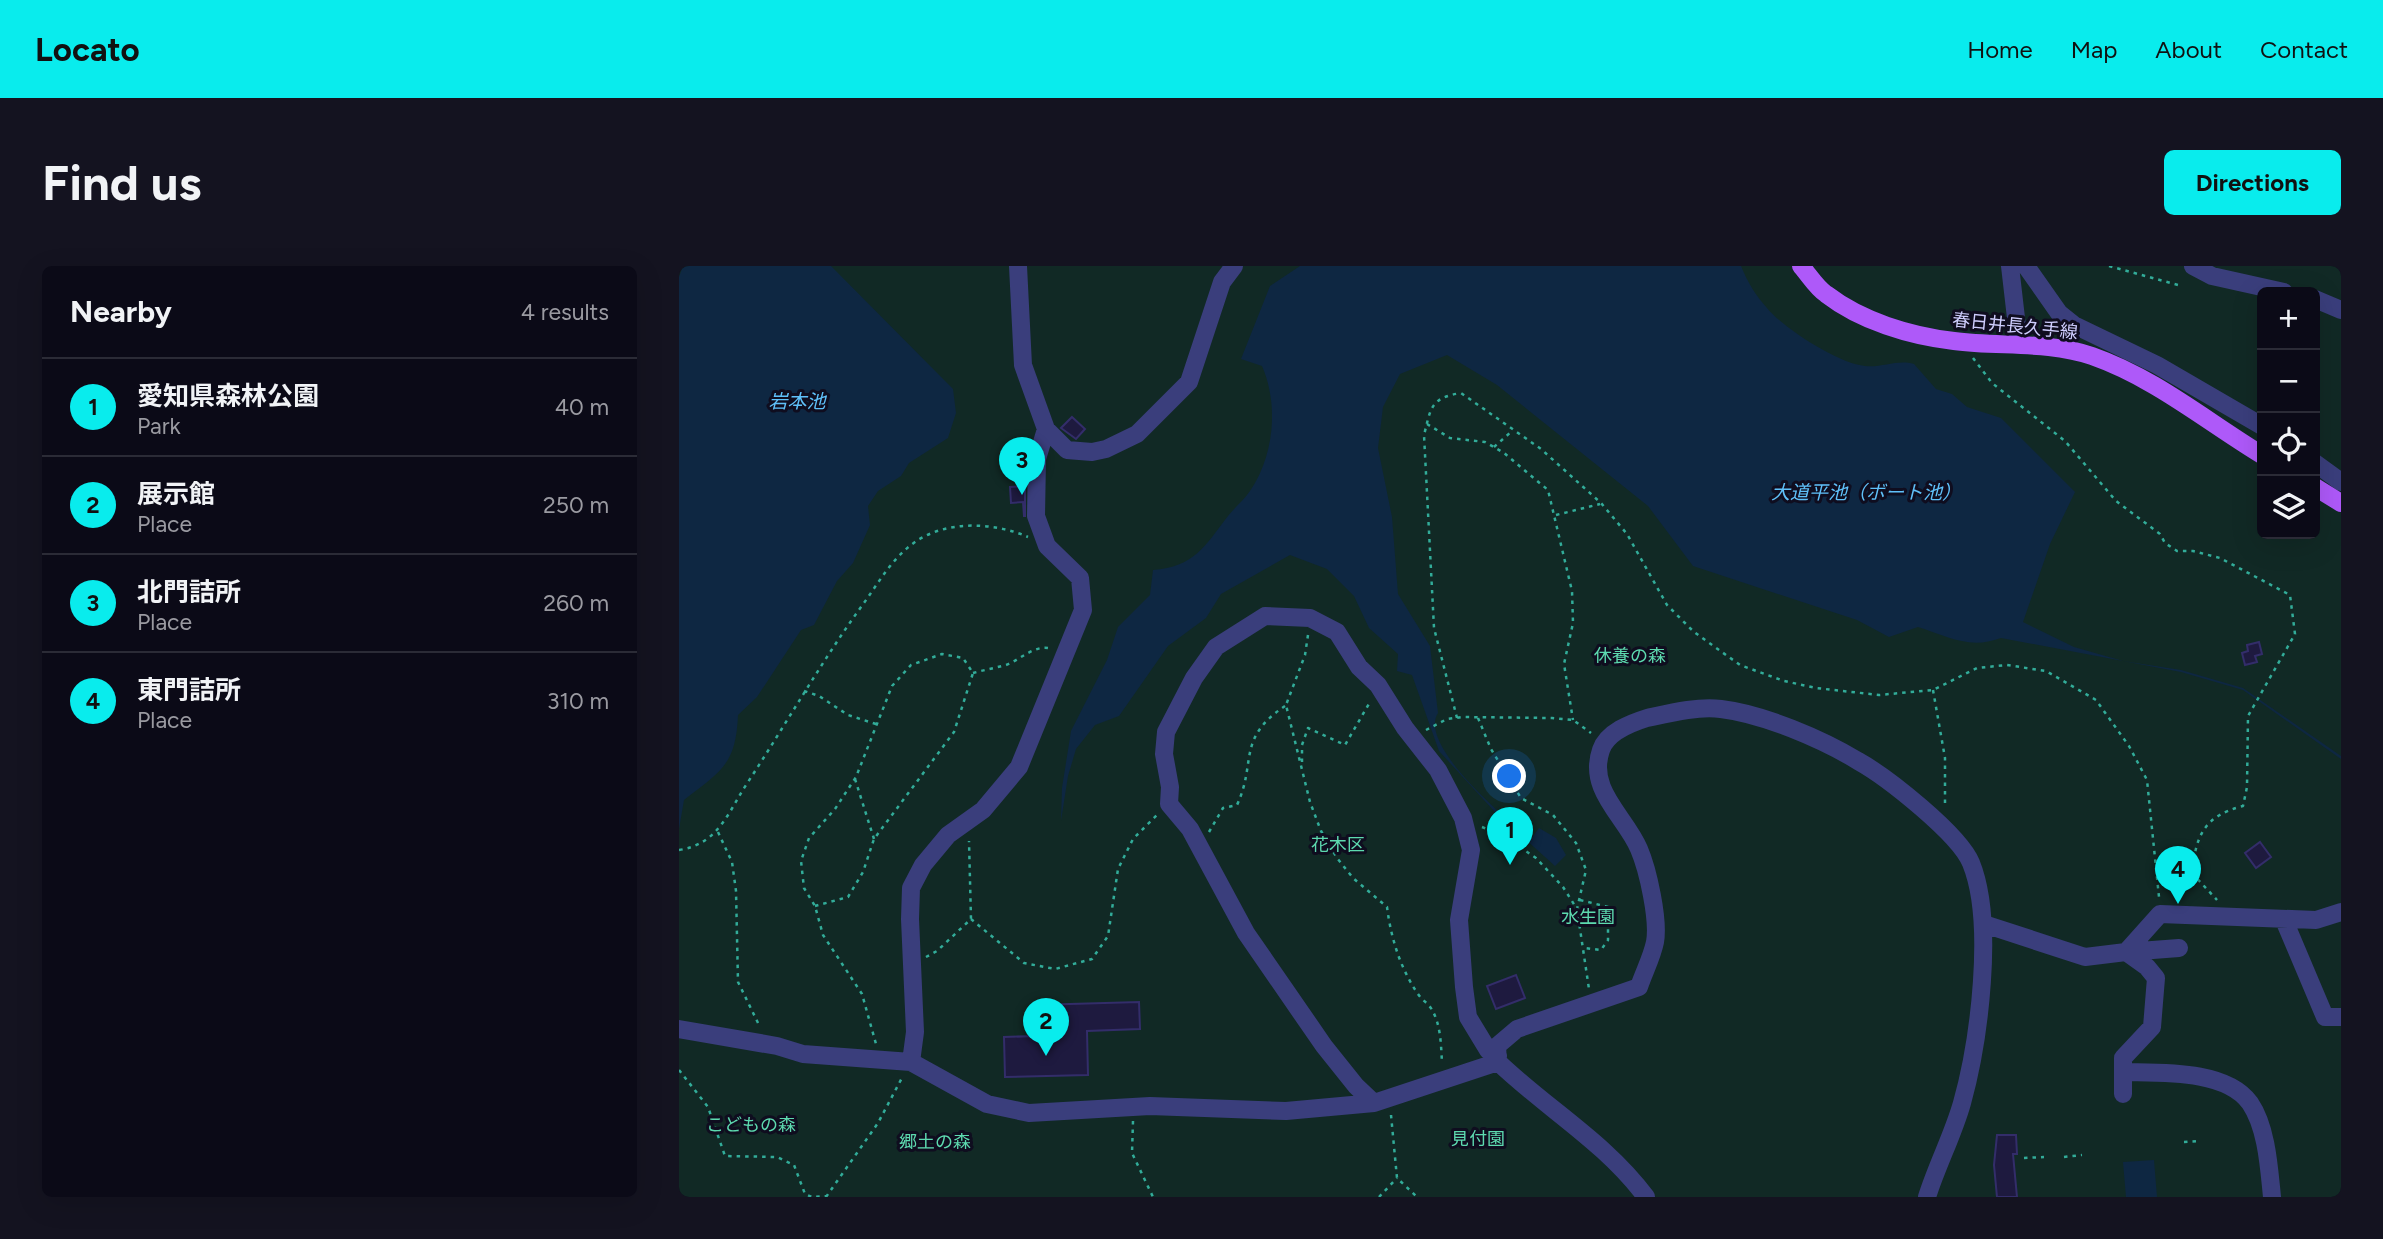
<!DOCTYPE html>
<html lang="en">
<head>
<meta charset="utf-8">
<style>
  body { margin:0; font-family:Figtree,"Noto Sans JP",sans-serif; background:#141320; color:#f1f3f6 }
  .controls { position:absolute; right:21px; top:21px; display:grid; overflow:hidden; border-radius:10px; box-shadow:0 7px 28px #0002 }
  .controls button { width:63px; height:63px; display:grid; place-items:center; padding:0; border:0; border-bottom:2px solid #2b2b36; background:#0b0a17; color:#f1f3f6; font:35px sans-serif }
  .you { position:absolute; left:831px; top:511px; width:24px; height:24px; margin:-18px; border:5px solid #fff; border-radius:50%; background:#1a73e8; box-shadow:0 0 0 10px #1a73e833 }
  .badge { display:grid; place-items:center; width:46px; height:46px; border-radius:50%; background:#09eced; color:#111; font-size:23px; font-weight:700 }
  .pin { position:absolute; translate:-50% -58px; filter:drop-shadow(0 2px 4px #0008) }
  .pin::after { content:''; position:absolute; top:37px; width:24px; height:21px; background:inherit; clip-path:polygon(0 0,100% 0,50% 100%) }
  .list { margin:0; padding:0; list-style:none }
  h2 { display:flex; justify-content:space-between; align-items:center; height:91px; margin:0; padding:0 28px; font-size:30px }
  h2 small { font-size:23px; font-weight:400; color:#9a9aa1 }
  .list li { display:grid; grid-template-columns:46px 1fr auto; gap:21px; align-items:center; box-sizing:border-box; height:98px; padding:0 28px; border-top:2px solid #2b2b36 }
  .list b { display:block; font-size:26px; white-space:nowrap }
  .list p { margin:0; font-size:23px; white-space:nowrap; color:#9a9aa1 }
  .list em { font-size:23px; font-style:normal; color:#9a9aa1 }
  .icon { flex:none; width:38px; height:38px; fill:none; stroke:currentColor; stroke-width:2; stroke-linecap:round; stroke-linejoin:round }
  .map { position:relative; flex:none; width:1662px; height:931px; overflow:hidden; border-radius:10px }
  header { display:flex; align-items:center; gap:42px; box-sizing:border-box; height:98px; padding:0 35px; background:#09eced; color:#111 }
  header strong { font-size:33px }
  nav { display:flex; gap:38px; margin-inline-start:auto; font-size:24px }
  .intro { display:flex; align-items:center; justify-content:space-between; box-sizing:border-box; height:168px; padding:0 42px }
  h1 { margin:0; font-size:49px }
  .button { padding:18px 32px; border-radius:10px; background:#09eced; color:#111; font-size:24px; font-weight:700 }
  main { display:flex; gap:42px; padding:0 42px }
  aside { flex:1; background:#0b0a17; border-radius:10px; box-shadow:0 7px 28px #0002 }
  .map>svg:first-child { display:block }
  .green { fill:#112925; fill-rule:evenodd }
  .water { fill:#0e2742 }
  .building { fill:#1e1a3f; stroke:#332d6a; stroke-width:2 }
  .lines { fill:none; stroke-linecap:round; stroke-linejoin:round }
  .path { stroke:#32ac99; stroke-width:2.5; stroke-dasharray:3.5 5; stroke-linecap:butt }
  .minor { stroke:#3a3e7c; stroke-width:18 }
  .major { stroke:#ae59f9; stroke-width:18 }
  .labels { text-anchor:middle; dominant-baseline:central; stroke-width:6; stroke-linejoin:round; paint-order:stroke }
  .street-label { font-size:18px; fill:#cecdfd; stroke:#0f0d1f }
  .park-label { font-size:18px; fill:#5ddaaf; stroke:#0f0d1f }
  .water-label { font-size:19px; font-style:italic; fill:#5fc0f9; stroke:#0f0d1f }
</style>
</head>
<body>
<header>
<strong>Locato</strong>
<nav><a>Home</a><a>Map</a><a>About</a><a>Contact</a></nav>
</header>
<div class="intro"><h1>Find us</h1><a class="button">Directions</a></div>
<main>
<aside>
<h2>Nearby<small>4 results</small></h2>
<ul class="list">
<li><span class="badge">1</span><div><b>愛知県森林公園</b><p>Park</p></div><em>40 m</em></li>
<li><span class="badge">2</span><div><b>展示館</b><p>Place</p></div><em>250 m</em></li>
<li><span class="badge">3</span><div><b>北門詰所</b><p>Place</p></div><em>260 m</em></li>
<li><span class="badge">4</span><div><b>東門詰所</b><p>Place</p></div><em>310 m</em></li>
</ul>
</aside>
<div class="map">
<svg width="1662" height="931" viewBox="0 0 1662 931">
  <rect width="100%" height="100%" fill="#0f0d1f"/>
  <path class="green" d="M0 0H1662V931H0ZM1583 26H1636V268H1583Z"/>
  <path class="water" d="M4 0H152L274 123 277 147 269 172 230 197 222 210 199 225 189 240 191 259 174 297 158 315 135 359 122 364 78 431 59 449C57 499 42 505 5 534L0 563V11Z
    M621 0H1062C1068 15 1077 30 1088 42 1104 62 1160 98 1186 100 1203 102 1218 93 1235 98L1257 123 1273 128 1288 141 1322 152 1396 226 1371 278 1344 356 1395 381 1444 395 1502 404 1564 422 1662 490V493L1564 424 1502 406 1322 372C1290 384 1268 370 1239 361L1210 371 1178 354 1014 300 969 240 818 119 768 89 721 108 704 141 699 182 713 251 719 328 751 380 759 447C738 479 829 555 852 573L860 562 877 572 887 589 876 600 816 546 760 485 733 409 718 405 719 388 690 362 675 330 648 303 611 289 542 328 527 352 489 380 440 450 416 459 397 483 389 510 382 555 383 522 392 465 428 394 439 361 471 329 474 304C515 301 526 280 549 250 556 241 565 234 571 225 595 190 600 139 583 100L562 93 591 20Z
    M1475 894 1478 931H1447L1444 896Z"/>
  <path class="building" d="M393 151 406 163 397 173 382 162Z
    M346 220V250H345L344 236 332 237 331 221Z
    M1580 376 1583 388 1576 390 1578 396 1566 399 1563 387 1569 385 1568 379Z
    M1581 576 1592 591 1577 602 1566 587Z
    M837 709 846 732 817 743 808 720Z
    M460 736 461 763 408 765 409 809 326 811 325 771 357 770 356 739Z
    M1318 869H1337L1338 888H1334L1338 931H1318L1315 899Z"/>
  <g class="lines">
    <path class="path" d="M1430 0 1499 19
      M1294 92 1313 117 1386 175 1437 235 1481 268 1486 277 1498 285H1514L1541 292 1611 329 1616 368 1569 450 1568 521 1564 540C1525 550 1517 569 1513 607L1538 634
      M748 158 771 172 806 176 825 187 869 224 893 325 894 357 885 398 894 454
      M815 181 833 165
      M877 249 921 238
      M629 369 626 389 607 439 631 536 642 565 658 592 674 612 708 641C712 672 721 702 739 728 743 734 750 738 753 744 762 759 762 780 763 797
      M294 407C305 404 316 402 327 399 341 394 357 377 373 383
      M1254 424 1266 492V542
      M125 425 140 430 169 449 200 459
      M778 452 755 362 745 169C752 142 751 132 782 127L862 183 922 237 948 268 988 339 1015 366 1061 399 1105 415 1137 422 1200 429 1254 424 1298 402 1328 399 1367 405 1417 434 1450 480 1468 514 1480 631
      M799 452 812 483 842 532 874 549 897 577 907 604 898 643
      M747 464 768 453 783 451 873 452 894 454 912 467
      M623 496V479L629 462 666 479 691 436
      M176 513 195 573
      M803 561 825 570 857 592 884 621 898 643 910 723
      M39 566 53 596 57 625 59 716 81 761
      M530 566 544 542 558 539C578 496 557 473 606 440
      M0 584C40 578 49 546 69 516 107 458 141 398 182 341 199 318 212 293 236 276 268 254 315 256 349 271
      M901 634 929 641V674L922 684 905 682
      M136 640 169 631 184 606 195 573 275 466 294 407 284 392 263 388 232 399 213 420 177 511 156 543 130 572 122 595 125 622 136 640 144 669 183 728 197 778
      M292 653 345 697 376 703 413 693 429 670 439 603 454 573 479 548
      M247 691 258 685 292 653 290 575
      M0 804 29 841 46 890 98 891 115 899 126 928 133 931 148 930
      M712 849 718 912 738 931
      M454 855 453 887 474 931
      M1505 876 1521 875
      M1385 891 1403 889
      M1345 892 1365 891
      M147 931 199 857 224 810
      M700 931 718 912"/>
    <path class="minor" d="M1331 0 1340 78
      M1347 0 1380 47 1395 59 1478 99 1583 160
      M1514 0 1533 10 1605 26
      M1636 33 1662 44
      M367 163 388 184 413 186 427 183 458 168 510 116 543 16 555 0
      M1636 197 1662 216
      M1605 654 1646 751H1662
      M1305 658 1406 691 1447 686 1481 648 1637 654 1662 646
      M1447 686 1500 682
      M0 763 98 780 124 788 232 796 308 838 350 847 471 840 607 845 695 837 819 796
      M232 796 236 766 231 653 232 622 244 599 269 569 304 544 340 501 404 344 401 312 368 280 357 250 358 193 367 163 344 99 339 0
      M1444 806C1480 807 1547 803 1571 837 1588 862 1590 902 1593 931
      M1444 828V792L1473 761 1477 712 1468 701 1447 686
      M695 837 677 820 645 780 567 667 511 563 490 538 491 521 485 488 487 466 515 412 537 381 586 350 631 352 658 366 680 401 699 419 726 462 759 504 784 552 792 584 780 654 785 721 789 751 809 784 819 790
      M967 931C926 876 868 843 819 796L818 780 838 763 960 721C965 706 973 691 976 676 980 654 969 604 960 583 946 550 908 524 922 484 928 466 952 457 968 452 991 447 1019 440 1042 443 1084 448 1143 473 1179 495 1208 511 1280 568 1292 597 1316 656 1300 776 1283 837 1274 869 1258 899 1248 931"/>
    <path class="major" d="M1122 0C1130 9 1137 21 1147 28 1182 55 1231 70 1275 75 1321 81 1369 75 1413 90 1476 112 1527 155 1583 189
      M1636 221 1662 237"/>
  </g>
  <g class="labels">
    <g class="street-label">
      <text transform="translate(1336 60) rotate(6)">春日井長久手線</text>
    </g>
    <g class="park-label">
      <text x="951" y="390">休養の森</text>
      <text x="659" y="579">花木区</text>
      <text x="909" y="651">水生園</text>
      <text x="72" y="859">こどもの森</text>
      <text x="799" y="873">見付園</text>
      <text x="256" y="876">郷土の森</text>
    </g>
    <g class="water-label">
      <text x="118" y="135">岩本池</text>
      <text x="1187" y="226">大道平池（ボート池）</text>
    </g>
  </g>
</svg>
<div class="controls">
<button>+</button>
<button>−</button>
<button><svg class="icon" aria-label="locate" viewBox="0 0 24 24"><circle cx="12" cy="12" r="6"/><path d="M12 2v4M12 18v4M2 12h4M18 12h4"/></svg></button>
<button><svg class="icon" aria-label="layers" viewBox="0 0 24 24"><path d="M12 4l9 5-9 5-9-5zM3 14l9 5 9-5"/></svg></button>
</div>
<div class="you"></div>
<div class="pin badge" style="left:831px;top:599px">1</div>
<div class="pin badge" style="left:367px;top:790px">2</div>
<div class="pin badge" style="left:343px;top:229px">3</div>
<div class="pin badge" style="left:1499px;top:638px">4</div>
</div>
</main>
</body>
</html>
